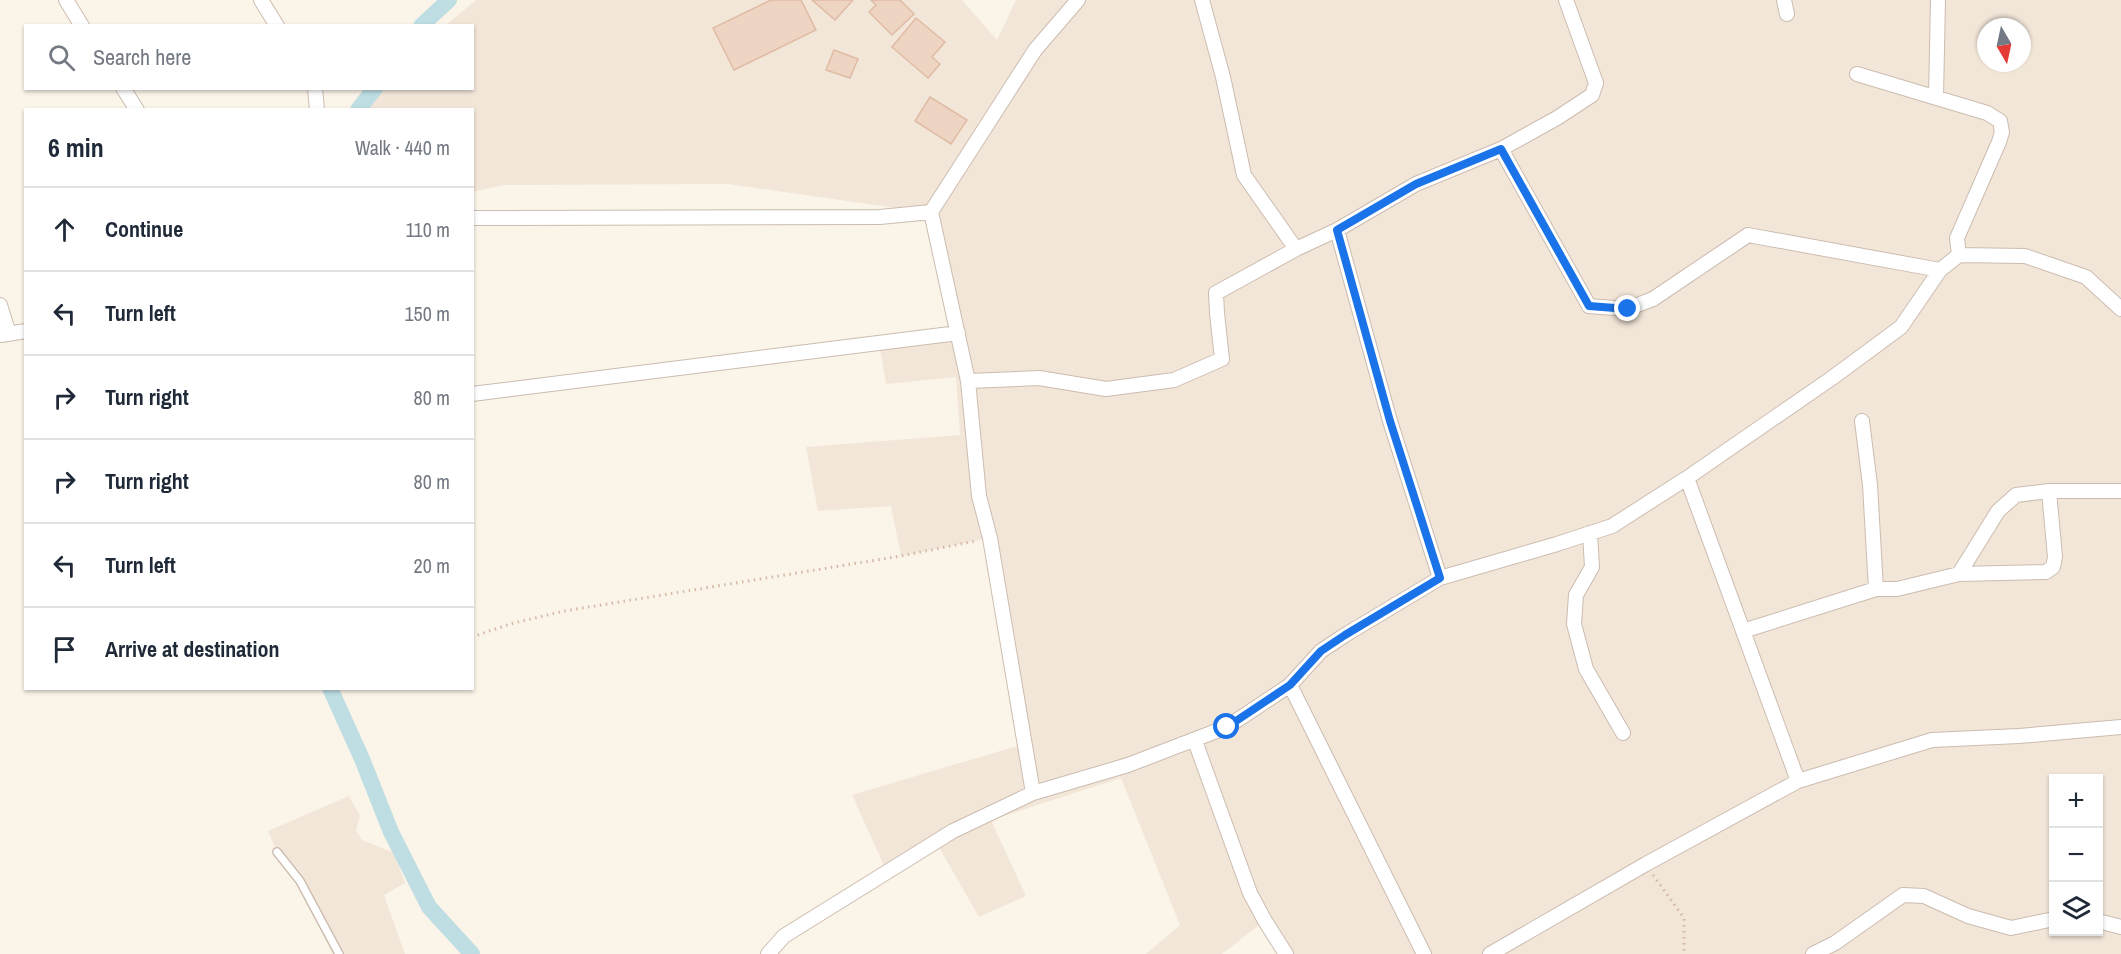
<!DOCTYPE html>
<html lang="en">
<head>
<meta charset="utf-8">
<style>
  body { margin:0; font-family:"Archivo Narrow",sans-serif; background:#f6f6f7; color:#1f2937 }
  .controls { position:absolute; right:18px; bottom:18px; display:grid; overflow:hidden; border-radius:0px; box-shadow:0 2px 4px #0004 }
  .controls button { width:54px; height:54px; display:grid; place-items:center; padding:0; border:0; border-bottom:2px solid #e0e1e3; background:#fff; color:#1f2937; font:30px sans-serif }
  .compass { position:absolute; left:1977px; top:18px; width:54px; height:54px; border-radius:50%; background:#fff; box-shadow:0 2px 4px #0004; rotate:171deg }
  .stop { position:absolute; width:18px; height:18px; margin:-14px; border:4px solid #1a73e8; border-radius:50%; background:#fff }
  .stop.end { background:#1a73e8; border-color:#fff; box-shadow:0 2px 6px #0008 }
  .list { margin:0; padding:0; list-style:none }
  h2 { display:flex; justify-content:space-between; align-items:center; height:78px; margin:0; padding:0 24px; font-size:26px }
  h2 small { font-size:20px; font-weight:400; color:#747a83 }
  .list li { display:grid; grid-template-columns:39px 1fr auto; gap:18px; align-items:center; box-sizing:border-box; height:84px; padding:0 24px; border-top:2px solid #e0e1e3 }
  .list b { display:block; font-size:22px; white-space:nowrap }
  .list em { font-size:20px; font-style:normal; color:#747a83 }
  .icon { flex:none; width:33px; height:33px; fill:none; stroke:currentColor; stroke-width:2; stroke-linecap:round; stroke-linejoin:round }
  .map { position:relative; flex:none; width:2121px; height:954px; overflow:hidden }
  .search { position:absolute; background:#fff; box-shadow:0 2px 4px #0004; left:24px; top:24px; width:450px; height:66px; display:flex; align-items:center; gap:15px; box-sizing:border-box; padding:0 21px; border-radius:0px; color:#747a83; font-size:22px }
  .panel { position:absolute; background:#fff; box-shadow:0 2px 4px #0004; left:24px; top:108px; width:450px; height:582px; border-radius:0px }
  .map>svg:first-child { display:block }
  .residential { fill:#f2e6d8; fill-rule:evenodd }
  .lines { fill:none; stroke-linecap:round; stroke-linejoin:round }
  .canal { stroke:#bedee4; stroke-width:16 }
  .building { fill:#eed4c3; stroke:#e0bba4; stroke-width:1.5 }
  .service-casing { stroke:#ccbcb0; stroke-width:10 }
  .minor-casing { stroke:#ccbcb0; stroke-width:16 }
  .path { stroke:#d4b8a5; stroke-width:3; stroke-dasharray:1.5 4.5; stroke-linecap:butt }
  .service { stroke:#fff; stroke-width:7 }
  .minor { stroke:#fff; stroke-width:14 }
  .route { stroke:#1a73e8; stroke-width:8 }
</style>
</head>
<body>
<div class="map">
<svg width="2121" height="954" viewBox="0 0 2121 954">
  <rect width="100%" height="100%" fill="#fbf4e9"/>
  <path class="residential" d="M476 0H962L997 40 1016 0H2121V954H1286L1264 921 1222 954H1146L1180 925 1121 778 991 820 1026 896 979 917 936 842 887 872 852 795 1024 744 989 538 901 556 891 506 818 511 806 447 960 435 956 377 886 384 880 348 958 333 931 213 728 184 503 185 473 192 472 110H365L383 89 472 88V26L446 25ZM1986 27H2022V63H1986ZM2054 778H2098V932H2054Z
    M349 796 360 816 356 830 362 840 394 853 405 883 384 895 405 954H339L300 881 277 852 268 831Z"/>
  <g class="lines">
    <path class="canal" d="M421 26 449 0
      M358 110 375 88
      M330 688 362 759 391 832 429 907 472 954"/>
  </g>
  <path class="building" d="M771 0H801L816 30 734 70 713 28Z
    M812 0H853L835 20Z
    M871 0H900L914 14 892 35 869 12 876 5Z
    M916 18 945 42 932 57 940 64 928 78 892 47Z
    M834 50 858 59 850 78 826 70Z
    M930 97 967 120 951 144 915 121Z"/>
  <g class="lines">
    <g class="service-casing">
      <path id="service" d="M277 852 300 881 339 954"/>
    </g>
    <g class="minor-casing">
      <path id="minor" d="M66 0 82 26
        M261 0 277 26
        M1202 0 1223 77 1244 175 1296 249
        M1784 0 1787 14
        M1857 74 1987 113 2000 121 2002 132 1999 142 1957 238 1959 255
        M123 88 137 110
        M315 88 317 110
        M1936 97 1938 0
        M1501 149 1589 306 1627 309 1653 299 1748 235 1940 270
        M472 218 880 217 931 212
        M1337 230 1390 421 1440 578
        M0 305 9 334
        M1 335 26 331
        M968 381 1039 378 1106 389 1174 380 1222 359 1217 313 1216 293 1296 249 1337 230 1416 184 1501 149 1557 118 1592 95 1596 83 1566 0
        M472 394 958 333
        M1862 421 1870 485 1876 589H1897L1959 574 1998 511 2016 495 2049 491H2121
        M1687 478 1798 781
        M1590 533 1592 567 1576 595 1574 624 1586 669 1623 733
        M1959 574 2046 572 2053 567 2055 557 2049 491
        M1743 631 1876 589
        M1290 685 1424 954
        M1195 741 1250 893 1265 921 1286 954
        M1033 793 990 538 979 496 968 381 931 212 1035 50 1078 0
        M2098 921 2121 927
        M768 954 784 936 953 831 1033 793 1128 765 1227 727 1290 685 1321 651 1345 635 1440 578 1557 544 1612 526 1687 478 1832 378 1901 327 1940 270 1959 255 2025 256 2086 277 2121 309
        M1490 954 1646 864 1798 781 1932 740 2019 736 2121 727
        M1813 954 1835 943 1903 895 1924 896 1968 916 2011 928 2054 919"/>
    </g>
    <path class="path" d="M472 637 510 624 564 611 901 556 976 541
      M1653 875 1684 918V954"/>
    <use href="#service" class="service"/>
    <use href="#minor" class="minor"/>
  </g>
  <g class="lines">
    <path class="route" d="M1227 727 1290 685 1321 651 1345 635 1440 578 1390 421 1337 230 1416 184 1501 149 1589 306 1628 309"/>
  </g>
</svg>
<div class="controls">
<button>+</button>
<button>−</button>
<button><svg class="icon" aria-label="layers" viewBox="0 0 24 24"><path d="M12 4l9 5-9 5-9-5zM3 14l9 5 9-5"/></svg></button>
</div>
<svg class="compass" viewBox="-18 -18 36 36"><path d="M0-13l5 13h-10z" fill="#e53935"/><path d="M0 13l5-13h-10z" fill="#747a83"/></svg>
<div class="stop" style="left:1227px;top:727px"></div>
<div class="stop end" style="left:1628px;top:309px"></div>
<div class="search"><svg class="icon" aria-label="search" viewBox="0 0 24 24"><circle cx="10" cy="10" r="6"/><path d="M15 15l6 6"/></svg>Search here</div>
<section class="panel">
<h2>6 min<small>Walk · 440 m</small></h2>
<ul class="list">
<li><svg class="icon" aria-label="ahead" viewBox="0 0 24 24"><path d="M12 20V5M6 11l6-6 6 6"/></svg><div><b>Continue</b></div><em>110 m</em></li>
<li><svg class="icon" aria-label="left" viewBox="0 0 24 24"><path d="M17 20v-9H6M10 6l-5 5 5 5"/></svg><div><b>Turn left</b></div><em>150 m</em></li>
<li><svg class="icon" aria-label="right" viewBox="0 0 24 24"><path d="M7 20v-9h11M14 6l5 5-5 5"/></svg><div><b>Turn right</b></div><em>80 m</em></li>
<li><svg class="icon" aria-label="right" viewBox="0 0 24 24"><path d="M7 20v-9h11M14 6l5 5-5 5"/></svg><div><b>Turn right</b></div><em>80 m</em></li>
<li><svg class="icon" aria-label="left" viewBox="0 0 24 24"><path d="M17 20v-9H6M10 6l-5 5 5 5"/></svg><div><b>Turn left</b></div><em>20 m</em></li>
<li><svg class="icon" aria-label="arrive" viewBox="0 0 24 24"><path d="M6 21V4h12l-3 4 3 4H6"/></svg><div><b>Arrive at destination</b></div></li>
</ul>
</section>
</div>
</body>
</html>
